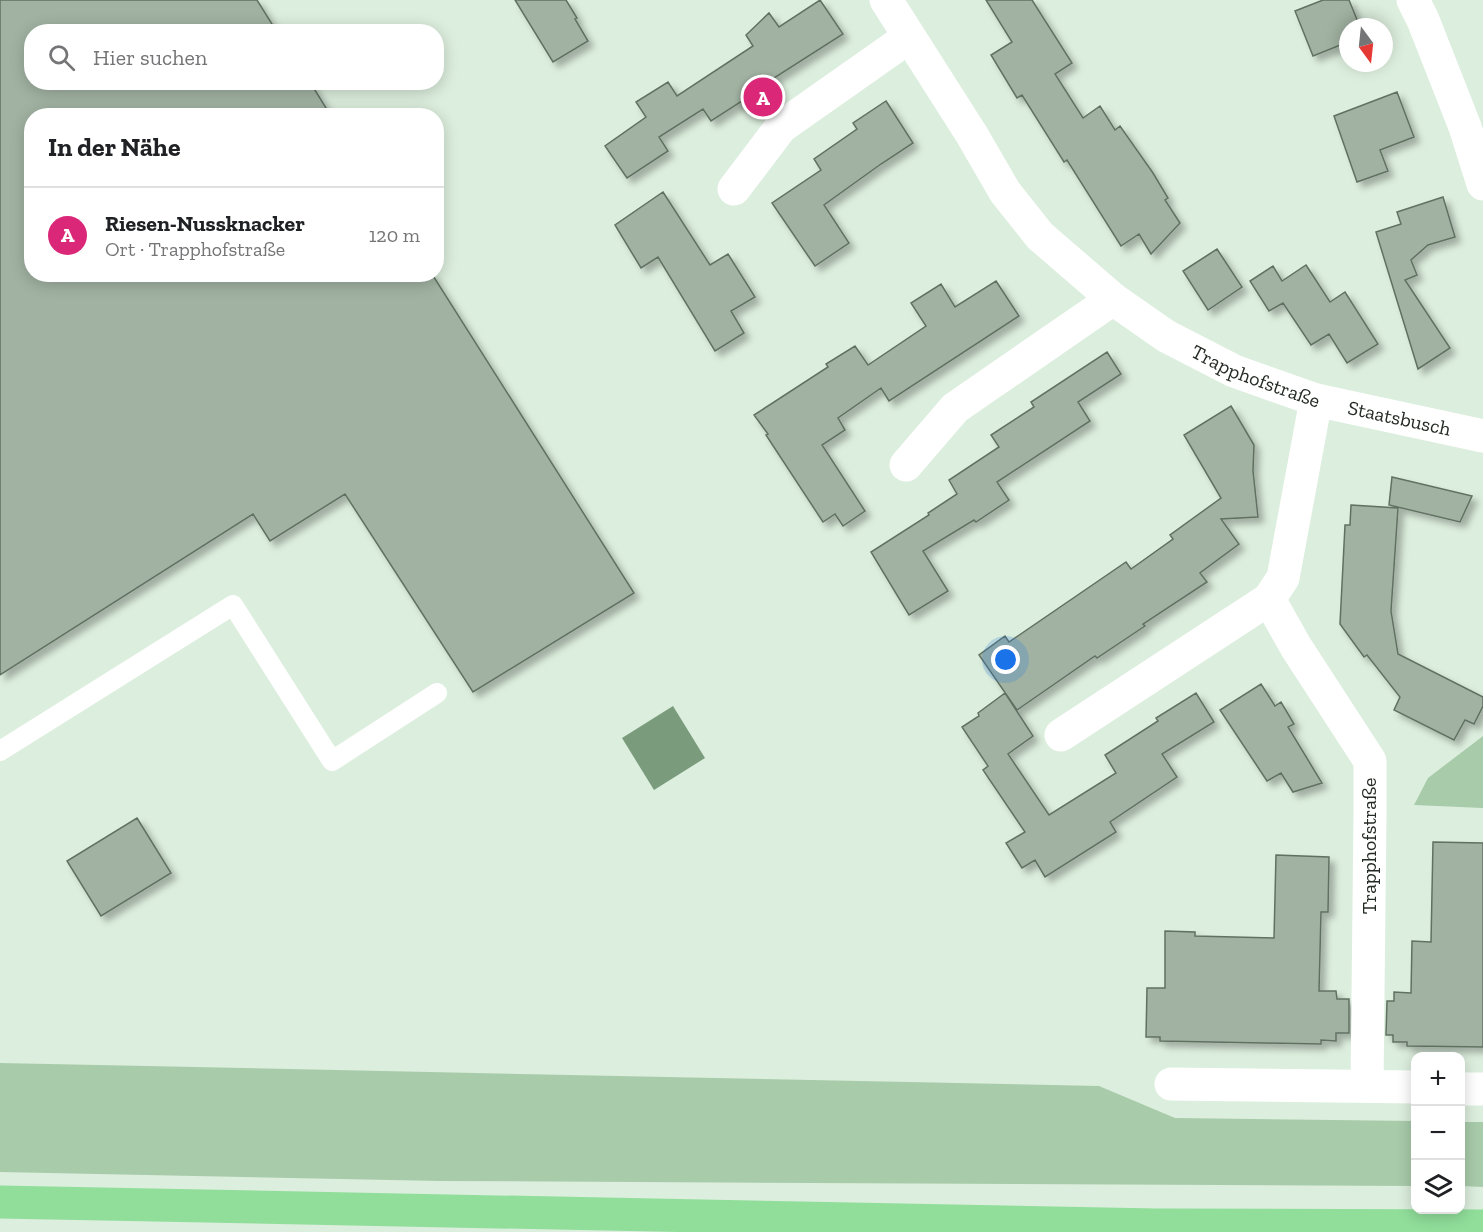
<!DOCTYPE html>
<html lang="de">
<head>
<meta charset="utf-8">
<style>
  body { margin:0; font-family:"Zilla Slab",serif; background:#f2f2f2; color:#202124 }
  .controls { position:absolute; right:18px; bottom:18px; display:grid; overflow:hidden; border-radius:12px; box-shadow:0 3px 15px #0003 }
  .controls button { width:54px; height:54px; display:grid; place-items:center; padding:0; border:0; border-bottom:2px solid #e0e0e0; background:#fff; color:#202124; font:30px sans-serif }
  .compass { position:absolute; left:1339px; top:18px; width:54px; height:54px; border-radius:50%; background:#fff; box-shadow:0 3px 15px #0003; rotate:165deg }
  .you { position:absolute; left:1006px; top:660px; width:21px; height:21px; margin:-15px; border:4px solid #fff; border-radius:50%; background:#1a73e8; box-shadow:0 0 0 9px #1a73e833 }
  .badge { display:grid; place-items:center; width:39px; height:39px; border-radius:50%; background:#db2777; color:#fff; font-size:20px; font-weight:700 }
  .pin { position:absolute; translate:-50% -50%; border:3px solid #fff; box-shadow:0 2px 6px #0006 }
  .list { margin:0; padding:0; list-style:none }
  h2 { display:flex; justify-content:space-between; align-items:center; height:78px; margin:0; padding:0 24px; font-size:26px }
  h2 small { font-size:20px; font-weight:400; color:#757577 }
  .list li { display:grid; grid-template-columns:39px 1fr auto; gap:18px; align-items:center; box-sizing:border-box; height:96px; padding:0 24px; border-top:2px solid #e0e0e0 }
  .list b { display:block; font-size:22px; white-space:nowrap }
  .list p { margin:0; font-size:20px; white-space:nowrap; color:#757577 }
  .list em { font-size:20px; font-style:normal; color:#757577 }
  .icon { flex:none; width:33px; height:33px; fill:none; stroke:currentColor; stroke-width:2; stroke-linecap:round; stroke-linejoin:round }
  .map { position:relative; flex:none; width:1483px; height:1232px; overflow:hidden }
  .search { position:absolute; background:#fff; box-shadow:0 3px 15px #0003; left:24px; top:24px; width:420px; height:66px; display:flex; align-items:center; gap:15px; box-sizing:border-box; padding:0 21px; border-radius:24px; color:#757577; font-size:22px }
  .panel { position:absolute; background:#fff; box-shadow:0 3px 15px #0003; left:24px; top:108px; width:420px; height:174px; border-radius:24px }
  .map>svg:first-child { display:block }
  .green { fill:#a8cbaa }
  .water { fill:#7a9c7d }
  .building { fill:#a1b2a2; stroke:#617162; stroke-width:1.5; filter:url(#shadow) }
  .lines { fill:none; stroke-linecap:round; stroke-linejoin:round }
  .service { stroke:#fff; stroke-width:20 }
  .minor { stroke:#fff; stroke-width:33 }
  .trunk { stroke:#90de9a; stroke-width:33 }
  .labels { text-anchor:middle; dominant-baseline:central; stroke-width:4.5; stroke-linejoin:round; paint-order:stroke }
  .street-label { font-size:20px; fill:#242b24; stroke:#fff }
</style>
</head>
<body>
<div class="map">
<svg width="1483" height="1232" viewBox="0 0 1483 1232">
  <defs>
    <filter id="shadow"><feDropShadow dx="5.5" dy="5.5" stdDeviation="3" flood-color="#0004"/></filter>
  </defs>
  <rect width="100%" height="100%" fill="#dceedd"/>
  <path class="green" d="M1483 736V808L1414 805 1428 778Z
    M0 1063 1099 1086 1175 1118 1415 1121V1186L440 1181 0 1172Z
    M1460 1122H1483V1187L1461 1186Z"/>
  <path class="water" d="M673 706 705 758 654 790 622 738Z"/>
  <path class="building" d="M0 0H257L277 32H32V82H310L331 116H32V274H432L634 593 473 692 345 494 270 541 253 514 0 675Z
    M515 0H566L577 18 575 19 588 41 553 62Z
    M820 0 843 34 752 92 753 94 711 121 703 109 659 137 668 151 627 178 605 146 646 117 636 102 668 82 677 96 753 46 746 35 769 13 779 27Z
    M986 0H1032L1072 63 1055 74 1083 118 1100 106 1115 130 1120 126 1153 173 1168 198 1165 200 1180 223 1151 254 1139 234 1121 246 1067 160 1064 162 1022 95 1017 98 991 55 1012 42Z
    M1323 0H1349L1360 27H1348V42L1313 56 1295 11Z
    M1397 92 1414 137 1380 150 1388 171 1357 182 1334 116Z
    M886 101 913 143 881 164 824 205 849 243 815 266 772 203 821 170 814 159 857 129 853 123Z
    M663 192 710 265 728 254 755 297 731 311 744 333 715 351 658 257 641 268 615 225Z
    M1443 197 1455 237 1428 245 1411 260 1417 275 1405 280 1450 348 1418 369 1376 232 1401 224 1397 212Z
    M1217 249 1242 287 1208 310 1183 271Z
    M1306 265 1330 302 1345 292 1378 344 1347 363 1329 334 1311 345 1283 303 1269 311 1250 281 1273 266 1282 281Z
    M996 281 1019 316 889 401 881 388 838 418 845 430 822 445 865 511 843 526 835 514 823 522 766 435 768 434 754 415 828 367 826 364 855 346 868 365 926 326 911 303 941 284 955 307Z
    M1107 352 1121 374 1078 402 1090 421 997 482 1009 500 976 522 974 520 923 551 948 591 909 615 871 552 929 515 928 513 957 494 949 480 999 447 991 435 1034 407 1031 402Z
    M1231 406 1254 445 1253 471 1258 517 1221 519 1239 544 1200 573 1207 582 1143 624 1145 626 1097 658 1095 656 1017 710 979 655 1005 636 1009 642 1126 562 1131 569 1173 539 1170 535 1221 498 1184 435Z
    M1392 477 1472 496 1460 522 1389 505Z
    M1351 505 1398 508 1391 611 1398 654 1483 697V706L1474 724 1465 720 1454 740 1394 710 1400 697 1367 655 1364 657 1340 624 1345 525H1350Z
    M1261 684 1275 706 1281 702 1294 724 1288 727 1322 783 1293 792 1281 773 1267 781 1220 710Z
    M1005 693 1033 736 1008 754 1049 815 1116 773 1105 755 1158 721 1156 718 1196 693 1214 722 1162 754 1177 777 1110 822 1116 832 1045 877 1035 860 1022 868 1006 843 1025 832 983 770 988 766 962 727 979 716 978 713Z
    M137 818 171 873 101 916 67 861Z
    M1433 842 1483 843V1047L1407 1046V1042H1393V1035H1386L1387 1001H1394V992L1411 993 1412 941 1431 942Z
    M1276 855 1329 857 1328 912H1321L1319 991H1336L1337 999H1349V1033H1336V1041L1321 1040V1044L1160 1041V1037H1146L1147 988H1165V931L1195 932V936L1274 938Z"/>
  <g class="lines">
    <path class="service" d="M0 751 233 605 332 761 437 693"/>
    <g class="minor">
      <path id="s1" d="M886 0 972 135 1005 192 1040 236 1113 299 1166 336 1234 371 1316 400 1483 436"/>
      <path d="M1413 0 1423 20 1465 127 1483 184"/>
      <path d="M734 189 781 127 909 37"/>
      <path d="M906 465 955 408 1113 299"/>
      <path d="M1269 599 1296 647 1370 761V814L1367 1086"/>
      <path d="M1061 735 1269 599 1283 578 1316 400"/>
      <path d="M1171 1084 1416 1087"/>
      <path d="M1460 1089H1483"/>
    </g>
    <path class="trunk" d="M0 1202 1156 1225 1483 1226"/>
  </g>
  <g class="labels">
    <g class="street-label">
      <text stroke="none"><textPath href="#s1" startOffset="542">Trapphofstraße</textPath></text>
      <text stroke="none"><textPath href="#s1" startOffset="692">Staatsbusch</textPath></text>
      <text transform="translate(1369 846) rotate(-90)">Trapphofstraße</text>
    </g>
  </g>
</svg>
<div class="controls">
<button>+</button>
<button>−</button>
<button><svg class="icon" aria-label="layers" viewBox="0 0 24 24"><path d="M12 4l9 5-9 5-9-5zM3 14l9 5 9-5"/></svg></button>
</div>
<svg class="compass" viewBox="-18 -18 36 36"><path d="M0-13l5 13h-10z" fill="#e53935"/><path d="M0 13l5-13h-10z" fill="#757577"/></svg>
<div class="you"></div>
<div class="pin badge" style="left:763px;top:97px">A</div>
<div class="search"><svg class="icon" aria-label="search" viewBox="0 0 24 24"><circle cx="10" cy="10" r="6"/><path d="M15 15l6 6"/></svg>Hier suchen</div>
<section class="panel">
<h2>In der Nähe<small></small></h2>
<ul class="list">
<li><span class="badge">A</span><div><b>Riesen-Nussknacker</b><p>Ort · Trapphofstraße</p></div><em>120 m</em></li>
</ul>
</section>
</div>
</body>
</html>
